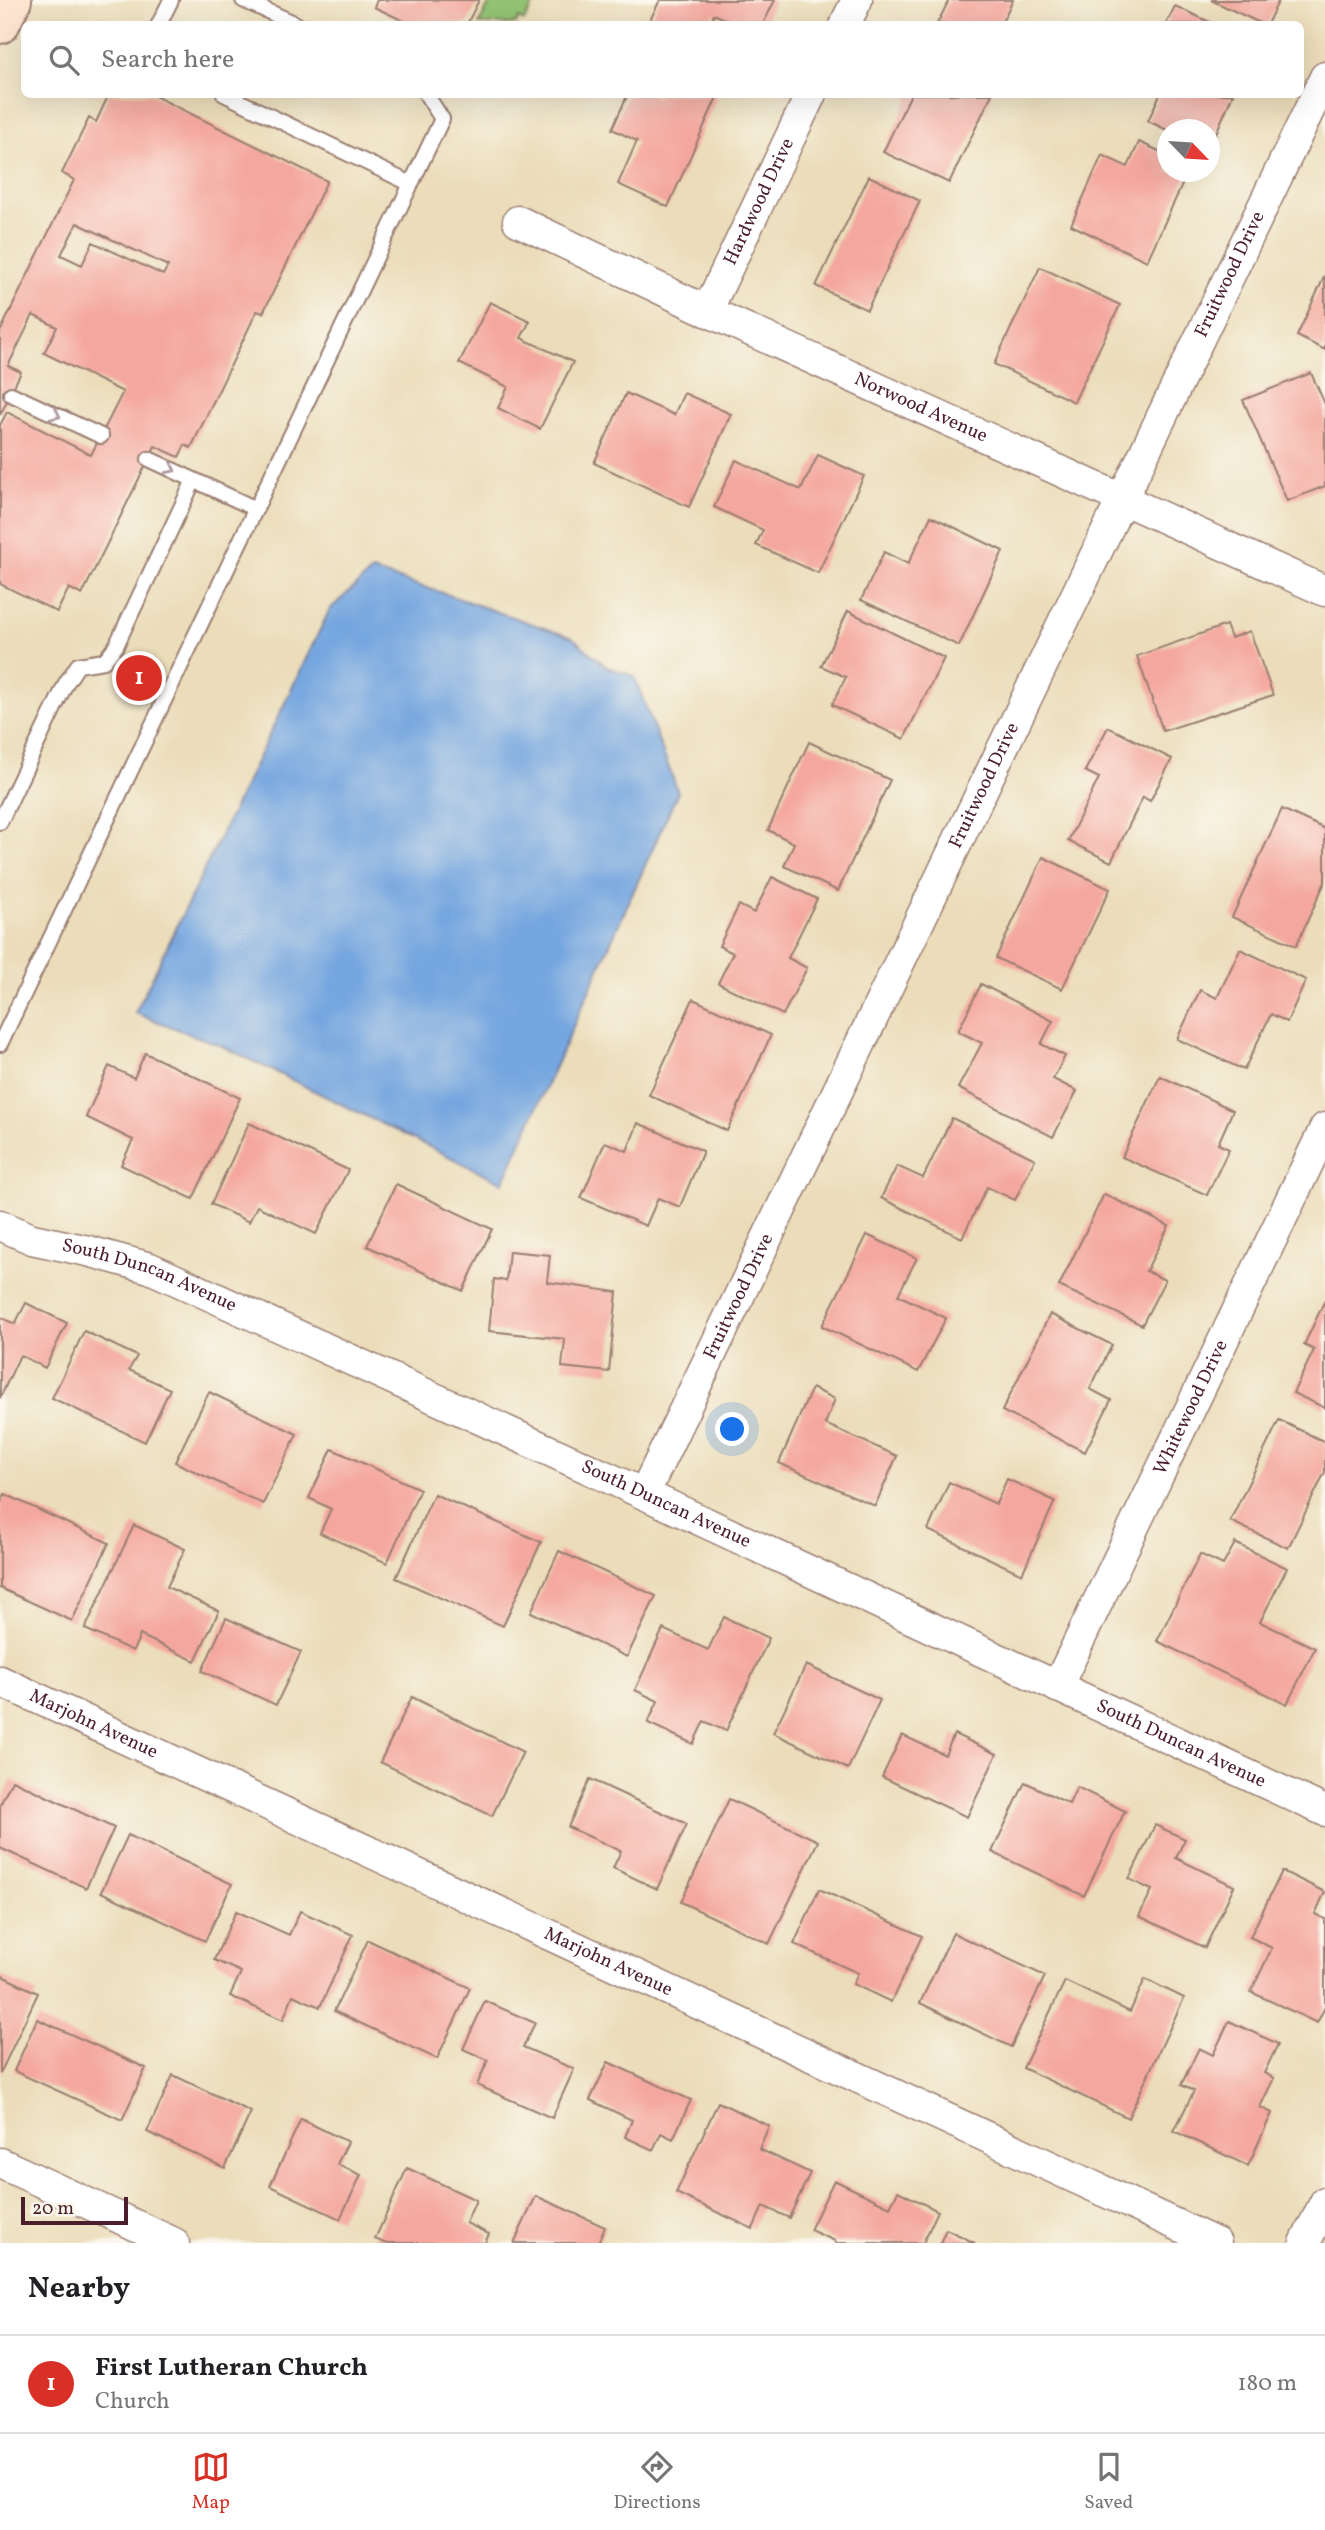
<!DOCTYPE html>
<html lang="en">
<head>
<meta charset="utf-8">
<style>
  body { margin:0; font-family:Vollkorn,serif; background:#f6f6f6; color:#202124 }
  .compass { position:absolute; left:1157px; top:119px; width:63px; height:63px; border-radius:50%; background:#fff; box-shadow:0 7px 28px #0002; rotate:115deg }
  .scale { position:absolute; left:21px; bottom:18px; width:107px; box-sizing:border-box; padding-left:7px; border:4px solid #4a1f2b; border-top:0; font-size:19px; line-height:24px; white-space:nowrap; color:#4a1f2b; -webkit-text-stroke:5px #fbf7ec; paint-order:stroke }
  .you { position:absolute; left:733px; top:1430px; width:24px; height:24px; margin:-18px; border:5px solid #fff; border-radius:50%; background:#1a73e8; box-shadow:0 0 0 10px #1a73e833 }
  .badge { display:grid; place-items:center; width:46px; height:46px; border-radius:50%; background:#d93025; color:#fff; font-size:23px; font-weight:700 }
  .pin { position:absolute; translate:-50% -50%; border:4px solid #fff; box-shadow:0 2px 7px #0006 }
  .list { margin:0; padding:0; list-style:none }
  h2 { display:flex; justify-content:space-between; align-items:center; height:91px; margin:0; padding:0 28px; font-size:30px }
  h2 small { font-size:23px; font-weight:400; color:#757577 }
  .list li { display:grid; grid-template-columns:46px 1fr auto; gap:21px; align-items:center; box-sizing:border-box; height:98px; padding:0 28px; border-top:2px solid #e0e0e0 }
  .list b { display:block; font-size:26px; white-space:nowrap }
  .list p { margin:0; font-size:23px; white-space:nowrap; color:#757577 }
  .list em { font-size:23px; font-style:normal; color:#757577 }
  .icon { flex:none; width:38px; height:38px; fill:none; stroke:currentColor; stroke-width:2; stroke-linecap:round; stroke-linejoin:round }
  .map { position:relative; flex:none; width:1325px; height:2243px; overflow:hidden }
  .search { position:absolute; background:#fff; box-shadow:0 7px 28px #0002; left:21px; right:21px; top:21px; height:77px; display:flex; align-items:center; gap:18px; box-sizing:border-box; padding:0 24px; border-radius:10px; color:#757577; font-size:26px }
  .sheet { height:189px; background:#fff }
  nav { display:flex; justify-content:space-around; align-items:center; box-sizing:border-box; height:98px; border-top:2px solid #e0e0e0; background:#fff; font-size:19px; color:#757577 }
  nav a { display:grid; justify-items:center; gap:4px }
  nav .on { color:#d93025 }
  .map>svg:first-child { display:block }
  .green { fill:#92c272; stroke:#6e704e; stroke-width:2 }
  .water { fill:#74a6df; stroke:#5f6285; stroke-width:2 }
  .building { fill:#f4a79e; fill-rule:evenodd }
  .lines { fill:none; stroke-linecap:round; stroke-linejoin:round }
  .lane-casing { stroke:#9a7e72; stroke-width:18 }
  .street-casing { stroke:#9a7e72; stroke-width:33 }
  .secondary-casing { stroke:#9a7e72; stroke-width:42 }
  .lane { stroke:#fff; stroke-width:14 }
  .street { stroke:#fff; stroke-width:30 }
  .secondary { stroke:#fde4d1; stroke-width:38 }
  .oneway { stroke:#ae9aa0 }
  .labels { text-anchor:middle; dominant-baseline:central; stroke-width:5; stroke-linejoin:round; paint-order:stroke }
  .street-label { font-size:19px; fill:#4a1f2b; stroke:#fbf7ec }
</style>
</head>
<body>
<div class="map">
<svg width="1325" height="2243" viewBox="0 0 1325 2243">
  <rect width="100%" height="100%" fill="#fbf7ec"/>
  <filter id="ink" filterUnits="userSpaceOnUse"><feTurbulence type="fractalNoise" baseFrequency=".0143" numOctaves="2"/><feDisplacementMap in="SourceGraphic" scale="14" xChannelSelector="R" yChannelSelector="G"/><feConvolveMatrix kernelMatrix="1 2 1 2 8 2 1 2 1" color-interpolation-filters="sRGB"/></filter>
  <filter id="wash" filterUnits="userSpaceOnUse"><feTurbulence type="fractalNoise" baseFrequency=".00686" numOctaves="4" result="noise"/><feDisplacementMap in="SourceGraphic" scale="28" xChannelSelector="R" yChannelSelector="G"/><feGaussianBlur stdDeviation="1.57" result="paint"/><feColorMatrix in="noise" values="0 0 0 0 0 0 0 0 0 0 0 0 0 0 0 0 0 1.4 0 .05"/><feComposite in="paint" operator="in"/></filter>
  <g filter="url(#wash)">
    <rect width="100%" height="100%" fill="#ebddba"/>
    <path class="green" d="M491 0H536L524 21 519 18 516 24H479Z"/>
    <path class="water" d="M372 571 443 593 573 638 607 667 634 676 678 792 503 1183 222 1046 135 1013 330 609Z"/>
    <g id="blocks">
      <path class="building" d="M377 0H479L467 24H410L374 7Z
        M660 0H775L763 24H735L714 14 709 24H648Z
        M949 0H1013L1001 24H937Z
        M1211 0H1279L1267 24H1262Z
        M1175 6 1214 24H1166Z
        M109 94H151L327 181 263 313 257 311 191 448 185 445 179 457 155 446 82 595 69 588 57 612 0 584V425L7 412 91 455 123 392 44 353 57 327 33 315 8 366 21 372 0 415V332L74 180 62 173 89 118 96 122ZM77 223 168 266 163 275 93 242 82 265 61 255Z
        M628 94H651L657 97 658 94H711L717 97 668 207 618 184 637 141 612 129Z
        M911 94H992L949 183 883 152Z
        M1160 94H1233L1210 147V130H1167L1148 121Z
        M1139 142 1168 155V172H1188L1147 261 1071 225 1102 155 1128 167Z
        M869 176 920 201 867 310 816 286Z
        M1040 267 1120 305 1074 402 994 364Z
        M1325 275V350L1297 336Z
        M490 302 530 321 521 338 573 362 540 429 498 408 508 387 459 363Z
        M1311 373 1325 404V486L1287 501 1243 400Z
        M626 393 674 415 684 393 731 414 689 507 594 463Z
        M818 455 864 476 818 573 756 545 763 530 714 507 736 460 801 490Z
        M931 516 1003 551 959 646 861 600 884 552 908 564Z
        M848 611 944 658 904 739 832 705 846 677 821 666Z
        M1226 625 1231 638 1250 631 1273 695 1163 731 1137 656Z
        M1108 727 1172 759 1150 801 1143 797 1111 862 1068 841 1099 778 1085 771Z
        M809 742 890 780 838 891 784 866 794 843 768 830Z
        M1282 809 1325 829V882L1296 946 1232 917Z
        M1043 857 1110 889 1062 989 996 958Z
        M772 877 817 899 788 958 807 968 783 1015 718 983 733 953 719 946 739 905 754 913Z
        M1240 949 1306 980 1287 1022 1271 1014 1244 1070 1177 1039 1200 990 1217 998Z
        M981 984 1053 1021 1041 1044 1065 1056 1053 1079 1077 1091 1053 1137 958 1088 982 1043 958 1031Z
        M693 999 771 1035 727 1131 649 1095Z
        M145 1053 240 1098 193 1199 121 1165 133 1140 86 1117 109 1066 134 1078Z
        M1160 1076 1233 1110 1218 1144 1229 1149 1207 1195 1122 1157Z
        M952 1118 1035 1159 1015 1200 987 1187 962 1238 881 1198 897 1166 923 1178Z
        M249 1123 348 1170 316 1234 257 1206 249 1222 211 1204Z
        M638 1123 703 1151 680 1207 658 1198 646 1226 581 1198 605 1142 627 1151Z
        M396 1184 492 1229 463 1291 367 1246Z
        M1104 1194 1169 1226 1146 1271 1165 1280 1142 1325 1059 1286Z
        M867 1235 917 1258 898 1295 946 1318 918 1372 822 1326Z
        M509 1251 550 1255 547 1282 617 1292 609 1372 562 1367 565 1339 489 1331 494 1279 506 1281Z
        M1325 1300V1408L1293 1393 1314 1350 1304 1345Z
        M26 1303 67 1323 45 1368 20 1355 0 1398V1317L15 1324Z
        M1050 1314 1112 1345 1090 1389 1111 1400 1085 1452 1002 1411Z
        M84 1331 137 1356 129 1370 170 1389 145 1442 52 1398Z
        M812 1388 835 1399 825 1424 897 1456 875 1506 779 1463Z
        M209 1392 297 1434 263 1504 175 1462Z
        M1279 1420 1325 1442V1472L1288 1548 1230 1521Z
        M332 1449 420 1489 387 1563 320 1533 331 1509 309 1498Z
        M1007 1479 1055 1501 1022 1574 928 1530 949 1482 996 1504Z
        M5 1494 109 1543 72 1621 0 1588V1504Z
        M434 1494 541 1542 503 1626 396 1578Z
        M134 1525 185 1549 167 1587 219 1611 195 1661 140 1635 133 1651 85 1629Z
        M1235 1543 1287 1568 1260 1622 1315 1648 1287 1704 1157 1641 1200 1554 1223 1565Z
        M559 1551 656 1596 627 1657 531 1612Z
        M724 1617 769 1638 726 1731 704 1721 693 1744 648 1723 658 1701 635 1690 663 1629 708 1650Z
        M226 1618 301 1652 276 1705 202 1671Z
        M806 1665 880 1700 848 1769 773 1733Z
        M412 1697 523 1752 492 1816 380 1762Z
        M954 1734 997 1754 967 1817 882 1777 902 1735 945 1755Z
        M590 1779 687 1824 657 1889 613 1868 621 1851 568 1827Z
        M12 1780 114 1828 86 1888 0 1848V1805Z
        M1025 1782 1069 1804 1077 1787 1125 1811 1084 1896 992 1852Z
        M729 1799 818 1841 769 1944 681 1902Z
        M1155 1825 1185 1839 1176 1858 1234 1886 1205 1948 1139 1916 1152 1890 1129 1879Z
        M128 1835 232 1884 205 1941 101 1892Z
        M1282 1871 1325 1892 1315 1914 1325 1919V2007L1317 2023 1251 1992 1272 1948 1250 1937Z
        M819 1889 922 1936 891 2002 853 1984 858 1973 794 1944Z
        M236 1911 289 1935 300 1911 353 1935 320 2007 293 1995 283 2020 230 1996 241 1972 214 1960Z
        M953 1933 1045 1976 1011 2047 920 2003Z
        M368 1940 470 1988 437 2059 334 2011Z
        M0 1975 38 1993 0 2074Z
        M1145 1979 1184 1998 1128 2118 1023 2068 1065 1981 1130 2012Z
        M485 2001 535 2023 523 2047 574 2069 552 2118 477 2085 488 2060 463 2049Z
        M37 2019 146 2068 122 2120 14 2071Z
        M1229 2021 1278 2044 1264 2073 1274 2078 1260 2107 1272 2113 1248 2166 1174 2131 1194 2091 1181 2085 1199 2048 1213 2055Z
        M608 2062 691 2100 673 2139 661 2133 653 2150 625 2137 632 2120 590 2100Z
        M173 2075 251 2112 225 2168 147 2132Z
        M718 2102 769 2126 759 2149 810 2173 789 2218 763 2206 753 2229 676 2193Z
        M301 2119 348 2142 337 2164 361 2175 340 2219 270 2186Z
        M407 2168 476 2200 466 2223 489 2234 485 2243H384L375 2239Z
        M834 2180 890 2207 898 2191 938 2211 923 2243H835V2241L810 2230Z
        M536 2196 605 2227 598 2243H514Z
        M946 2229 975 2243H940Z"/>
    </g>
  </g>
  <g filter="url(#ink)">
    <use href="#blocks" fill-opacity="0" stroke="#9a7e72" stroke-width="2"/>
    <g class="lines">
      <g class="lane-casing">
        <path id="lane" d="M243 0 296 24
          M159 24 171 0
          M224 94 411 184
          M11 394 101 436
          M149 459 256 509
          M0 822 66 683 78 665 104 661 116 646 194 480
          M0 1044 442 119 426 94"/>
      </g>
      <g class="street-casing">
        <g id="street">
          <path d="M845 24 857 0"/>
          <path id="s1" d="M518 221 707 311 1325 591"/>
          <path id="s2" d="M707 311 811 94"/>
          <path id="s3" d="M0 1225 32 1239 88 1251 150 1268 644 1494 1325 1811"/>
          <path id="s4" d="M644 1494 1325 77"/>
          <path id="s5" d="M0 1681 1216 2243"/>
          <path id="s6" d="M1057 1687 1325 1128"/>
          <path d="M0 2163 174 2243"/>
          <path d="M1305 2243 1325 2202"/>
        </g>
      </g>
      <g class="secondary-casing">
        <path id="secondary" d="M0 24 12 0"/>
      </g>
      <use href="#lane" class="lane"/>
      <use href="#street" class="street"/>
      <use href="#secondary" class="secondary"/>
    </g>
    <defs><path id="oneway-chevron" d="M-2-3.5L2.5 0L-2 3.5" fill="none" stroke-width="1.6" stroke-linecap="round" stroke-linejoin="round" transform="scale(1.75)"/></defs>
    <g class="oneway">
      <use href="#oneway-chevron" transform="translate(56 415) rotate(25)"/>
      <use href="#oneway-chevron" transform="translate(171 469) rotate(26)"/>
    </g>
  </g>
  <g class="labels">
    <g class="street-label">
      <text stroke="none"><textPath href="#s2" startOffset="121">Hardwood Drive</textPath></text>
      <text stroke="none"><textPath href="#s4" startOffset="1353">Fruitwood Drive</textPath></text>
      <text stroke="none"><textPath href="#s1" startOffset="444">Norwood Avenue</textPath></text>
      <text stroke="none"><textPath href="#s4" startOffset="786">Fruitwood Drive</textPath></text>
      <text stroke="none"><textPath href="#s3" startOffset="158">South Duncan Avenue</textPath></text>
      <text stroke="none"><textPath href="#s4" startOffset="219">Fruitwood Drive</textPath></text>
      <text stroke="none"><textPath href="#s6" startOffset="310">Whitewood Drive</textPath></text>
      <text stroke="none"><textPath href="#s3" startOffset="724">South Duncan Avenue</textPath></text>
      <text stroke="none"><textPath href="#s5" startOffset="103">Marjohn Avenue</textPath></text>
      <text stroke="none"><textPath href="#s3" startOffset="1292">South Duncan Avenue</textPath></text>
      <text stroke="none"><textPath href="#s5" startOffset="670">Marjohn Avenue</textPath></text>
    </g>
  </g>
</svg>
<svg class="compass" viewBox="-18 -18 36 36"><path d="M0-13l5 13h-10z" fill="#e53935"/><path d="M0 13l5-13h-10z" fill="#757577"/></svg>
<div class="scale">20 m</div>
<div class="you"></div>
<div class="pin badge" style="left:139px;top:678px">1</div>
<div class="search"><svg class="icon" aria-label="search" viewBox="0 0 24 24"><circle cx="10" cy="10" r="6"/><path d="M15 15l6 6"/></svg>Search here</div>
</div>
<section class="sheet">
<h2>Nearby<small></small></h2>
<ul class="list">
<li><span class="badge">1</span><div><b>First Lutheran Church</b><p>Church</p></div><em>180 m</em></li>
</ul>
</section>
<nav>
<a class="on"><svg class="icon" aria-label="map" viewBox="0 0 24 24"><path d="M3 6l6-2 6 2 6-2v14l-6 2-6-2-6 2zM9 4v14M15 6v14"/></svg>Map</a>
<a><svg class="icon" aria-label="directions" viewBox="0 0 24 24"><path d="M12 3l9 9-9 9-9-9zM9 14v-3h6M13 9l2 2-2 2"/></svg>Directions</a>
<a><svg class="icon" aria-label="saved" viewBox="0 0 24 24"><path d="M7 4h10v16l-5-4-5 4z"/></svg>Saved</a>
</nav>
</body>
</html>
